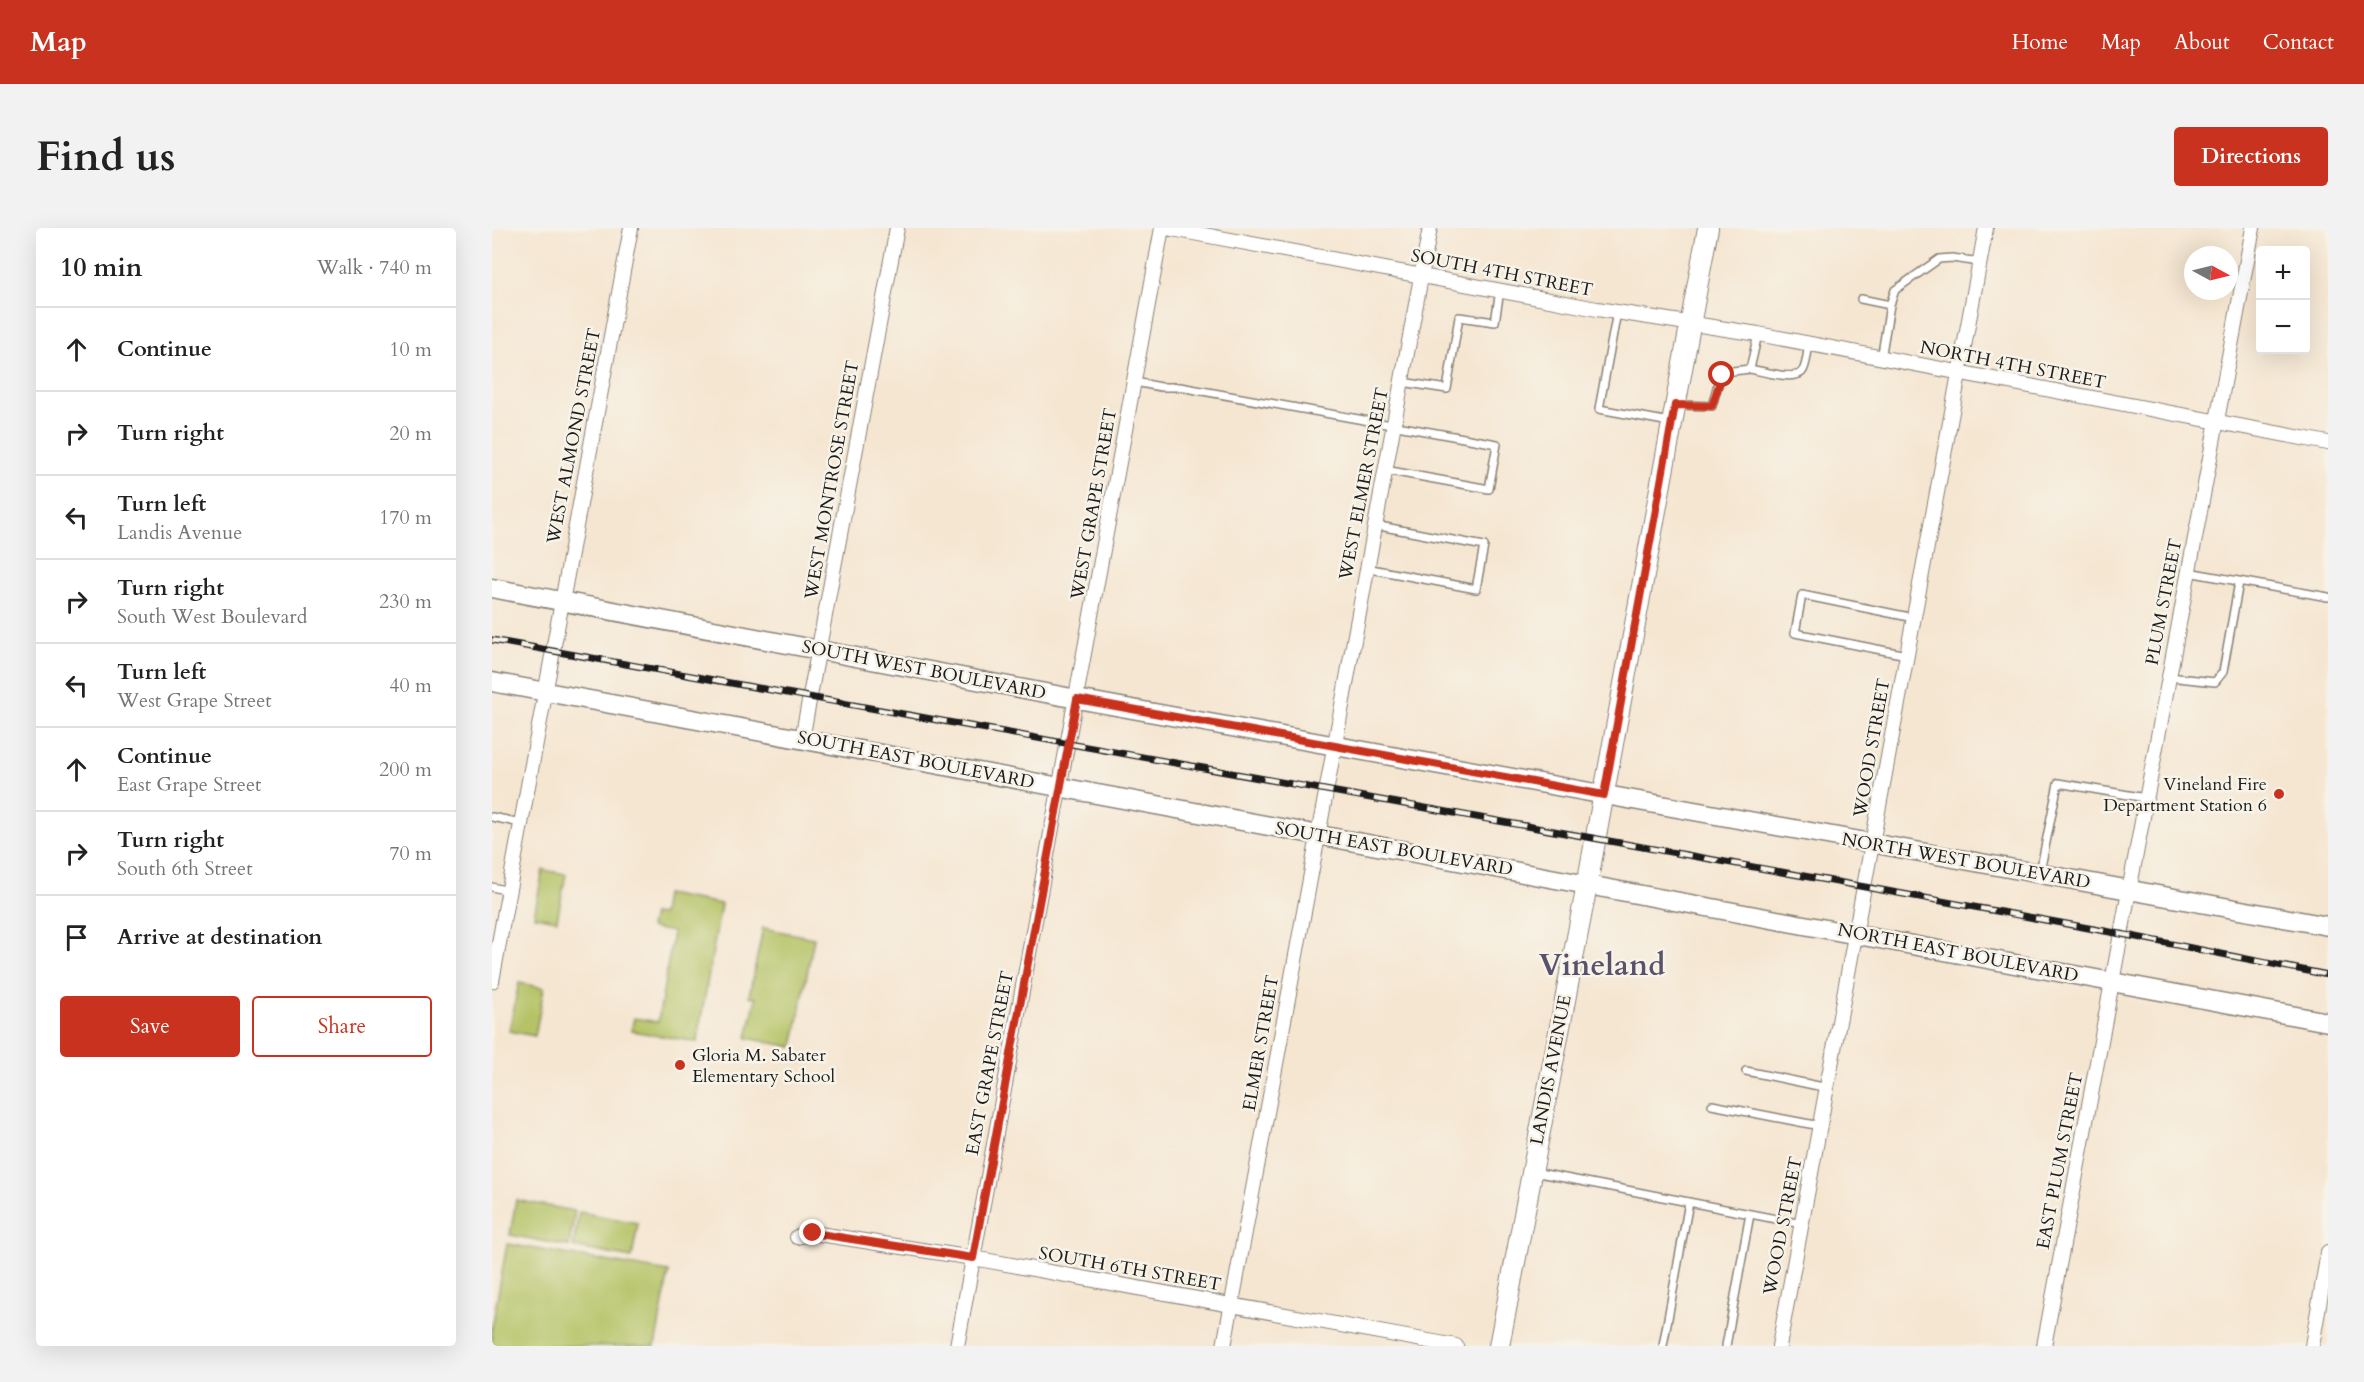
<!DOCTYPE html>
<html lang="en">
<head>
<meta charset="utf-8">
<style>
  body { margin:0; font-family:Cardo,serif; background:#f2f2f2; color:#222 }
  .controls { position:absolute; right:18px; top:18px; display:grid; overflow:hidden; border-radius:6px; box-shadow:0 6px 24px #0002 }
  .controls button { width:54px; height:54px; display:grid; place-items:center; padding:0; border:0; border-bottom:2px solid #e0e0e0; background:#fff; color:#222; font:30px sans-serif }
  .compass { position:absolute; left:1692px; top:18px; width:54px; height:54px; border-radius:50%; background:#fff; box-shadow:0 6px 24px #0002; rotate:97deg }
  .stop { position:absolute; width:18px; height:18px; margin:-14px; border:4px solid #c8321e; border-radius:50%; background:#fff }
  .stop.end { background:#c8321e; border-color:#fff; box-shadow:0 2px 6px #0008 }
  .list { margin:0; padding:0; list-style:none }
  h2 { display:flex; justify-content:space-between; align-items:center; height:78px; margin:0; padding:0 24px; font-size:26px }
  h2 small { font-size:20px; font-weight:400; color:#767676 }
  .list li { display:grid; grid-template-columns:39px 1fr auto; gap:18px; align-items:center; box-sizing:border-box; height:84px; padding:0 24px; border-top:2px solid #e0e0e0 }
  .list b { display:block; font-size:22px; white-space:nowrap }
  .list p { margin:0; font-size:20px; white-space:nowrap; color:#767676 }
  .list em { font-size:20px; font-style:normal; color:#767676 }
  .actions { display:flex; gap:12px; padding:18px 24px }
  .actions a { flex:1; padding:14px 0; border:2px solid #c8321e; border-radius:6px; text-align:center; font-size:21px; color:#c8321e }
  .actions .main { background:#c8321e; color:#fff }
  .icon { flex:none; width:33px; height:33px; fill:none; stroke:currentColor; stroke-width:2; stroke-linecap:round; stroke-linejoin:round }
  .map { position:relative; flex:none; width:1836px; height:1118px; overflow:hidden; border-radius:6px }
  header { display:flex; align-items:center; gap:36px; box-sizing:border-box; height:84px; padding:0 30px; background:#c8321e; color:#fff }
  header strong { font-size:28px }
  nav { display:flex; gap:33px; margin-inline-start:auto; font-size:21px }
  .intro { display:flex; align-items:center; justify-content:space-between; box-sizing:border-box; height:144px; padding:0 36px }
  h1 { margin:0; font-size:42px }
  .button { padding:15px 27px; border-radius:6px; background:#c8321e; color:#fff; font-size:21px; font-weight:700 }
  main { display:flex; gap:36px; padding:0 36px }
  aside { flex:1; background:#fff; border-radius:6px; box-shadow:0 6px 24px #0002 }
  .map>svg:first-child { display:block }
  .green { fill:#b5c366; stroke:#687041; stroke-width:1.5 }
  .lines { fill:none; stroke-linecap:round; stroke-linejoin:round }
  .lane-casing { stroke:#888176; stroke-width:10 }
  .street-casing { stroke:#888176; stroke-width:16 }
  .secondary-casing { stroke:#888176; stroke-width:21 }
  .primary-casing { stroke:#888176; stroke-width:22 }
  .lane { stroke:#fff; stroke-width:7 }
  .street { stroke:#fff; stroke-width:14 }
  .secondary { stroke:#fff; stroke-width:18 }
  .primary { stroke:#fff; stroke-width:20 }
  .rail-casing { stroke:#1c1c1c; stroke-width:7 }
  .rail { stroke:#f7f3e8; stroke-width:4.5; stroke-dasharray:14; stroke-linecap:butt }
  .route { stroke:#c8321e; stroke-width:8 }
  .poi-dot { fill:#c8321e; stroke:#f7f3e8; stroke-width:2 }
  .labels { text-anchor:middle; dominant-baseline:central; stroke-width:5; stroke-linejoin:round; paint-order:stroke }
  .street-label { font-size:18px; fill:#1c1c1c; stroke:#f7f3e8 }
  .poi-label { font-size:18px; fill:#1c1c1c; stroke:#f7f3e8; text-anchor:end }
  .town-label { font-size:30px; font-weight:bold; fill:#58526a; stroke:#f7f3e8 }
</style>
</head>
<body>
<header>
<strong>Map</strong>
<nav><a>Home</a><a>Map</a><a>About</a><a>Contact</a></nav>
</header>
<div class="intro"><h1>Find us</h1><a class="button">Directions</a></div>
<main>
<aside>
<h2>10 min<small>Walk · 740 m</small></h2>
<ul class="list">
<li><svg class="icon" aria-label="ahead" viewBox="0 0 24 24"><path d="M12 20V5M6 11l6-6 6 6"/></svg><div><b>Continue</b></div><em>10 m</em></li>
<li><svg class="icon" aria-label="right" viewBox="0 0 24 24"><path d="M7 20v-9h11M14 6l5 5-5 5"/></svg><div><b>Turn right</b></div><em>20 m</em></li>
<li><svg class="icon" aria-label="left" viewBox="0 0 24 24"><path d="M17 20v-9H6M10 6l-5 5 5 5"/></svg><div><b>Turn left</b><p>Landis Avenue</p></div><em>170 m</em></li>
<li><svg class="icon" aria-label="right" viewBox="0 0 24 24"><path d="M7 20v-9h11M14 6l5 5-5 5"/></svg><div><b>Turn right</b><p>South West Boulevard</p></div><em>230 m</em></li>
<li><svg class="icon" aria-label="left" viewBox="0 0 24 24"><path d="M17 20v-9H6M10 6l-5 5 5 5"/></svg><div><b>Turn left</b><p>West Grape Street</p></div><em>40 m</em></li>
<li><svg class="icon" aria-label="ahead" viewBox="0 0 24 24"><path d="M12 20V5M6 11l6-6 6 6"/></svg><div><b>Continue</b><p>East Grape Street</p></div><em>200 m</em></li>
<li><svg class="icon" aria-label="right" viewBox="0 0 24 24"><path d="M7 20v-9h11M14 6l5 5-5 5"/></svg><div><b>Turn right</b><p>South 6th Street</p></div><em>70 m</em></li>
<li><svg class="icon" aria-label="arrive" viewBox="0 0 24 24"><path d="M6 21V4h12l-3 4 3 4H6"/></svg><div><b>Arrive at destination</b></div></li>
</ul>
<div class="actions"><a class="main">Save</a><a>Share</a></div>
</aside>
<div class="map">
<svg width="1836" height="1118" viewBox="0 0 1836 1118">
  <rect width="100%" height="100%" fill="#f7f3e8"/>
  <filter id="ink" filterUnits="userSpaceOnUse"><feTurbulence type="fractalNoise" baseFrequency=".0167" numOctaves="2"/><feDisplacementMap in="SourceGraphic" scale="12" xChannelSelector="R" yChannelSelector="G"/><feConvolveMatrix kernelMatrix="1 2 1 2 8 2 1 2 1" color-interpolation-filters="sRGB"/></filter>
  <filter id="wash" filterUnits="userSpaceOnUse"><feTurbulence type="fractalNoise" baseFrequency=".008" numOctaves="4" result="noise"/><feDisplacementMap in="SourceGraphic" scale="24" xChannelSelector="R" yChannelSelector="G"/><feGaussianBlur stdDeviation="1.35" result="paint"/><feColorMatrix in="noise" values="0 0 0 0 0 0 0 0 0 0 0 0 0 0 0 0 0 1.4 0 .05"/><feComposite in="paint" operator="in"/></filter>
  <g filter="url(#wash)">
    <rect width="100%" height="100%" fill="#f5e6d1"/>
    <path class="green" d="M51 642 74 646 65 692 42 688Z
      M173 666 229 676 205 814 139 803 142 790 166 794 181 704 158 700 161 686 170 687Z
      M271 700 322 710 301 819 255 810 264 770 257 768Z
      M27 755 52 760 43 808 17 803Z
      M24 972 83 983 77 1018 18 1007Z
      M87 984 146 995 140 1030 81 1019Z
      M15 1016 177 1044 163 1118H0V1099Z"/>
  </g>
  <g filter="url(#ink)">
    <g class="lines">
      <g class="lane-casing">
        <path id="lane" d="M1369 71 1398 77
          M1125 84 1107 181 1178 194
          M1266 106 1258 141C1269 143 1302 153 1310 144 1315 138 1315 124 1317 116
          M1389 131 1398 77 1403 62 1447 31 1460 30 1488 34
          M643 154 669 159H688L1005 216 997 261 893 242
          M910 154 955 161 967 89 1003 94 1008 62
          M1186 177 1220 178 1227 152 1232 144 1258 141
          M874 340 984 361 992 318 882 297
          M1696 344 1836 369
          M1415 427 1303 405 1310 367 1422 390
          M1677 449 1723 454 1731 444 1747 354
          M0 589 29 595
          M1548 644 1566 555 1654 570
          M0 659 17 663
          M1254 843 1336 860
          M1220 877 1328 898
          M1042 944 1310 996
          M1171 1118 1197 974
          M1234 1118 1258 986"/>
      </g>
      <g class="street-casing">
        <path id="street" d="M675 0 1105 81 1266 106 1836 215
          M310 511 405 0
          M0 753 139 0
          M305 1009 321 1005 481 1030 964 1118
          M465 1118 670 0
          M732 1118 938 0
          M1287 1118 1494 0
          M1552 1118 1761 0
          M1820 1118 1836 1024"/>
      </g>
      <g class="secondary-casing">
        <path id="secondary" d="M0 360 585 471 1836 698
          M0 454 1836 794"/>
      </g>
      <g class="primary-casing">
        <path id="primary" d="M1007 1118 1095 657 1216 0"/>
      </g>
      <use href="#lane" class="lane"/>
      <use href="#street" class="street"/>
      <use href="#secondary" class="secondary"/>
      <use href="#primary" class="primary"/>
      <g class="rail-casing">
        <path id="rail" d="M0 412 1373 659 1629 706 1836 747"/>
      </g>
      <use href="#rail" class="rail"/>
    </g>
  </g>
  <g class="lines" filter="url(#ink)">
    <path class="route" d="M321 1005 481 1030 585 471 1112 567 1183 177 1220 178 1230 147"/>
  </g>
  <g class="poi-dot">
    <circle cx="1787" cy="566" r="6"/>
    <circle cx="188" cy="837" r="6"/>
  </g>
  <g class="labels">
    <g class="street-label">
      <text transform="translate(1010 45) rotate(11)">SOUTH 4TH STREET</text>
      <text transform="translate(1521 137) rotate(11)">NORTH 4TH STREET</text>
      <text transform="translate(82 208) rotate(-79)">WEST ALMOND STREET</text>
      <text transform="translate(340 252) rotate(-80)">WEST MONTROSE STREET</text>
      <text transform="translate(872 256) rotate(-79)">WEST ELMER STREET</text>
      <text transform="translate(602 276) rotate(-80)">WEST GRAPE STREET</text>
      <text transform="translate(1672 374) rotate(-79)">PLUM STREET</text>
      <text transform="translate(432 442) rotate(11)">SOUTH WEST BOULEVARD</text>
      <text transform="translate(1380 520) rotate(-80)">WOOD STREET</text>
      <text transform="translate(424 532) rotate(11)">SOUTH EAST BOULEVARD</text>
      <text transform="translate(902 621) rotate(10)">SOUTH EAST BOULEVARD</text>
      <text transform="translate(1474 633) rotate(10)">NORTH WEST BOULEVARD</text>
      <text transform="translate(1466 725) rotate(11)">NORTH EAST BOULEVARD</text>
      <text transform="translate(769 815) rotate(-80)">ELMER STREET</text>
      <text transform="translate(498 835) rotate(-79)">EAST GRAPE STREET</text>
      <text transform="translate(1059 842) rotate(-79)">LANDIS AVENUE</text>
      <text transform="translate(1568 933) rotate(-79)">EAST PLUM STREET</text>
      <text transform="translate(1291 998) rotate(-79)">WOOD STREET</text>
      <text transform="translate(638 1041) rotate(10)">SOUTH 6TH STREET</text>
    </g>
    <g class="poi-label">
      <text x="1775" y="556">Vineland Fire<tspan x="1775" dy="21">Department Station 6</tspan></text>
      <text x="200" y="827" text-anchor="start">Gloria M. Sabater<tspan x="200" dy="21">Elementary School</tspan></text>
    </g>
    <g class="town-label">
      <text x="1110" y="737">Vineland</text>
    </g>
  </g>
</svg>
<div class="controls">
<button>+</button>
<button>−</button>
</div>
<svg class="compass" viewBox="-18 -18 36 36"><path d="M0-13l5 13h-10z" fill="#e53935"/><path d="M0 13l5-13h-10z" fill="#767676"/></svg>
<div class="stop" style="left:1230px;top:147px"></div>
<div class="stop end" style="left:321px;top:1005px"></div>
</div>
</main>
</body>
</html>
